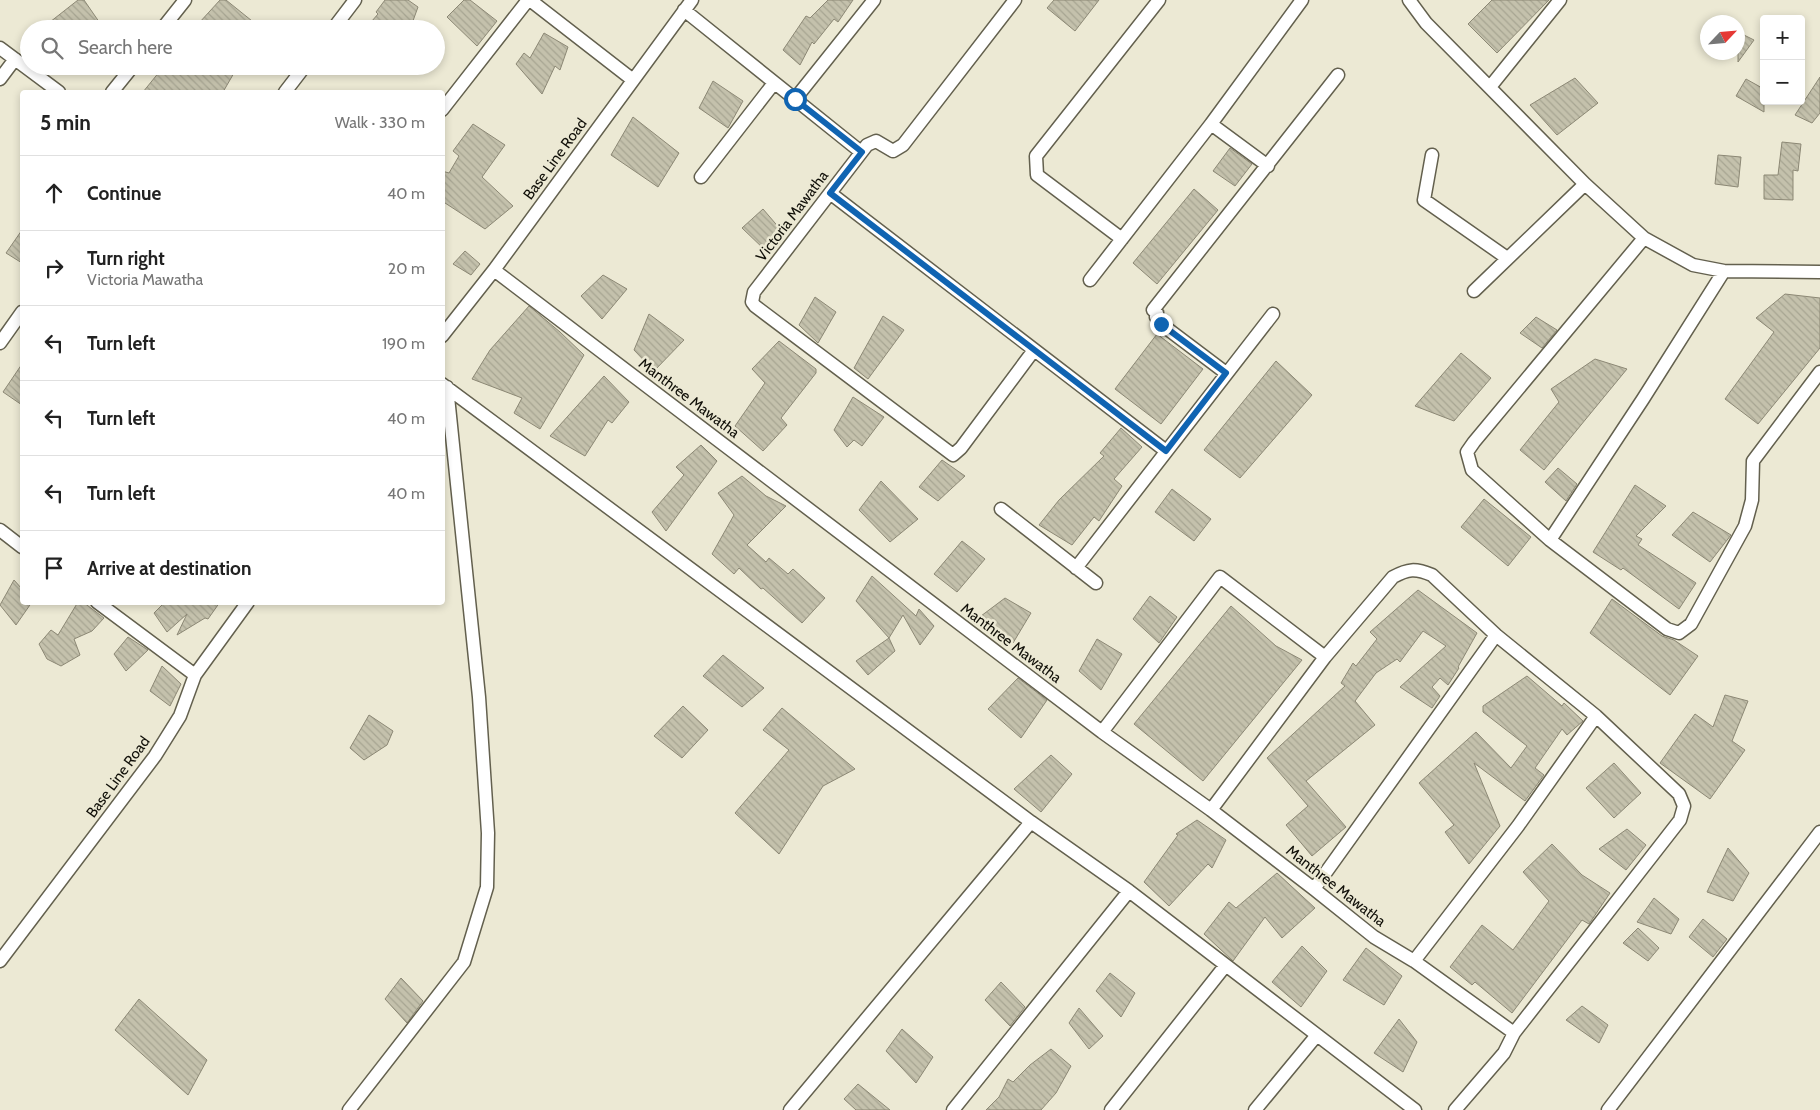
<!DOCTYPE html>
<html lang="en">
<head>
<meta charset="utf-8">
<style>
  body { margin:0; font-family:Cabin,sans-serif; background:#f2f2f2; color:#222 }
  .controls { position:absolute; right:15px; top:15px; display:grid; overflow:hidden; border-radius:5px; box-shadow:0 2px 8px #0003 }
  .controls button { width:45px; height:45px; display:grid; place-items:center; padding:0; border:0; border-bottom:1px solid #e0e0e0; background:#fff; color:#222; font:25px sans-serif }
  .compass { position:absolute; left:1700px; top:15px; width:45px; height:45px; border-radius:50%; background:#fff; box-shadow:0 2px 8px #0003; rotate:64deg }
  .stop { position:absolute; width:15px; height:15px; margin:-11px; border:4px solid #1064b2; border-radius:50%; background:#fff }
  .stop.end { background:#1064b2; border-color:#fff; box-shadow:0 1px 5px #0008 }
  .list { margin:0; padding:0; list-style:none }
  h2 { display:flex; justify-content:space-between; align-items:center; height:65px; margin:0; padding:0 20px; font-size:21px }
  h2 small { font-size:16px; font-weight:400; color:#767676 }
  .list li { display:grid; grid-template-columns:32px 1fr auto; gap:15px; align-items:center; box-sizing:border-box; height:75px; padding:0 20px; border-top:1px solid #e0e0e0 }
  .list b { display:block; font-size:19px; white-space:nowrap }
  .list p { margin:0; font-size:16px; white-space:nowrap; color:#767676 }
  .list em { font-size:16px; font-style:normal; color:#767676 }
  .icon { flex:none; width:28px; height:28px; fill:none; stroke:currentColor; stroke-width:2; stroke-linecap:round; stroke-linejoin:round }
  .map { position:relative; flex:none; width:1820px; height:1110px; overflow:hidden }
  .search { position:absolute; background:#fff; box-shadow:0 2px 8px #0003; left:20px; top:20px; width:425px; height:55px; display:flex; align-items:center; gap:12px; box-sizing:border-box; padding:0 18px; border-radius:28px; color:#767676; font-size:19px }
  .panel { position:absolute; background:#fff; box-shadow:0 2px 8px #0003; left:20px; top:90px; width:425px; height:515px; border-radius:5px }
  .map>svg:first-child { display:block }
  .building { fill:url(#building-back-hatch); stroke:#8c8875 }
  .lines { fill:none; stroke-linecap:round; stroke-linejoin:round }
  .minor-casing { stroke:#63604e; stroke-width:15 }
  .minor { stroke:#fff; stroke-width:12 }
  .route { stroke:#1064b2; stroke-width:6 }
  .labels { text-anchor:middle; dominant-baseline:central; stroke-width:5; stroke-linejoin:round; paint-order:stroke }
  .street-label { font-size:15px; fill:#100f08; stroke:#ece9d4 }
</style>
</head>
<body>
<div class="map">
<svg width="1820" height="1110" viewBox="0 0 1820 1110">
  <defs>
    <pattern id="building-back-hatch" width="6" height="6" patternUnits="userSpaceOnUse" patternTransform="scale(1.25)"><rect width="6" height="6" fill="#c4c1ac"/><path d="M-1 5l2 2M0 0l6 6M5-1l2 2" fill="none" stroke="#a7a592"/></pattern>
  </defs>
  <rect width="100%" height="100%" fill="#ece9d4"/>
  <path class="building" d="M78 0H84L104 29H56L50 22Z
    M220 0H226L262 29H206L199 23Z
    M385 0H408L418 7 410 29H365L378 14 376 12Z
    M464 0H470L497 21 477 46 447 17Z
    M828 0H853L838 22 834 19 814 44 812 42 800 65 783 50 806 16 810 18Z
    M1054 0H1099L1075 31 1047 8Z
    M1492 0H1549L1497 53 1468 24Z
    M1738 32 1754 40 1738 62Z
    M544 33 568 47 560 70 555 66 542 94 516 64 524 53 530 58Z
    M164 66H238L223 92H143Z
    M1820 77V113L1812 123 1795 115Z
    M1575 78 1598 103 1557 135 1530 105Z
    M1746 79 1764 89V112L1736 96Z
    M713 81 743 101 728 128 699 108Z
    M633 117 679 153 658 187 611 155Z
    M473 124 505 145 482 177 513 206 485 229 442 201V171L449 173 459 156 453 151Z
    M1782 142 1801 144 1798 171 1793 170V200L1764 199V175H1778Z
    M1230 148 1252 164 1235 186 1213 171Z
    M1718 155 1741 157 1738 187 1715 184Z
    M1194 189 1218 210 1157 284 1133 263Z
    M763 209 781 230 766 251 742 228Z
    M22 230V263L6 253Z
    M465 251 480 264 471 275 453 264Z
    M603 275 627 289 602 319 581 296Z
    M1785 294 1820 298V348L1758 424 1725 399 1774 332 1756 318Z
    M815 297 836 312 818 343 799 325Z
    M529 306 560 332 584 355 540 429 514 413 522 398 472 379 490 350Z
    M649 314 684 340 654 371 634 350Z
    M883 316 904 330 868 379 854 368Z
    M1536 317 1557 330 1542 348 1520 333Z
    M1157 334 1203 369 1161 424 1115 389Z
    M779 341 816 369V373L781 418 787 425 763 451 735 426 765 383 752 369Z
    M1461 353 1491 378 1454 421 1415 406Z
    M1595 359 1627 369 1544 470 1520 450 1559 402 1551 389Z
    M1276 361 1312 395 1240 478 1204 450Z
    M22 364V405L3 392Z
    M604 376 629 402 612 423 608 420 585 456 550 436Z
    M853 397 884 417 862 446 854 440 847 447 834 430Z
    M1121 428 1142 447 1114 479 1122 486 1099 521 1094 517 1072 545 1039 525 1059 500 1104 456 1100 453Z
    M701 445 717 461 666 531 652 512 684 475 676 467Z
    M942 460 965 476 938 501 919 487Z
    M1558 468 1577 484 1566 501 1545 482Z
    M742 476 766 496 786 506 747 545 766 562 769 558 788 574 793 569 825 598 802 623 763 588 761 589 739 568 734 574 712 554 734 515 718 493Z
    M881 481 918 519 890 542 859 510Z
    M1635 485 1666 506 1636 536 1642 539 1638 545 1696 583 1679 609 1623 568 1621 570 1593 552Z
    M1172 489 1211 519 1194 541 1155 512Z
    M1484 499 1531 537 1508 566 1461 527Z
    M1693 512 1731 535 1710 562 1672 535Z
    M962 541 985 559 957 592 934 574Z
    M872 576 916 616 919 609 934 626 920 645 903 615 889 638 856 601Z
    M14 580 22 589V602H32L16 625 0 605Z
    M1418 590 1477 633 1458 667 1459 668 1448 685 1440 678 1432 687 1440 696 1432 708 1400 687 1446 646 1423 631 1400 662 1397 659 1376 673 1355 701 1375 725 1306 781 1346 827 1312 856 1286 825 1308 806 1267 758 1345 686 1341 683 1353 663 1356 666 1377 639 1370 632Z
    M1150 596 1177 617 1159 643 1133 619Z
    M1005 598 1031 613 1013 643 981 616Z
    M1612 599 1662 636 1674 640 1698 656 1670 695 1590 633Z
    M78 602H83L104 618 92 631 74 639 80 655 61 666 47 659 39 644 51 630 58 635Z
    M165 602H220L208 619 205 618 177 635 187 614 167 632 154 613Z
    M1231 606 1276 646 1302 660 1203 781 1134 724Z
    M128 637 148 650 126 671 114 654Z
    M889 638 895 651 868 675 856 661Z
    M1097 639 1122 654 1101 690 1079 671Z
    M723 655 764 688 742 707 703 676Z
    M162 666 181 684 170 706 150 691Z
    M1527 676 1562 706 1564 703 1583 721 1567 735 1562 729 1535 768 1544 775 1525 801 1474 763 1500 826 1469 864 1445 832 1454 825 1419 783 1476 732 1511 768 1527 746 1483 712V706Z
    M1018 678 1047 700 1021 738 988 709Z
    M1725 695 1748 701 1732 741 1745 750 1710 799 1660 763 1695 714 1713 727Z
    M683 706 708 730 682 758 654 736Z
    M782 708 855 769 823 786 779 854 735 813 789 750 763 730Z
    M369 715 393 731 387 745 364 760 350 748Z
    M1051 755 1072 774 1041 812 1014 789Z
    M1614 763 1641 793 1614 818 1586 788Z
    M1197 820 1226 840 1212 868 1208 864 1169 906 1144 882 1178 835 1176 834Z
    M1627 829 1646 845 1626 870 1599 849Z
    M1552 844 1582 875 1610 893 1589 924 1582 920 1512 1013 1475 982 1472 985 1450 967 1482 925 1513 950 1549 901 1523 872Z
    M1728 848 1749 873 1733 901 1707 892Z
    M1277 873 1315 908 1282 938 1265 917 1233 961 1204 934 1229 902 1236 908Z
    M1654 898 1679 919 1671 934 1637 922Z
    M1703 919 1727 939 1713 957 1689 937Z
    M1638 928 1659 948 1648 961 1623 943Z
    M1302 946 1327 971 1301 1007 1272 982Z
    M1366 948 1402 976 1384 1005 1343 980Z
    M1110 973 1135 993 1121 1017 1096 991Z
    M401 978 423 1001 407 1023 385 999Z
    M1001 982 1025 1007 1010 1026 985 1000Z
    M139 999 207 1060 188 1095 115 1030Z
    M1582 1006 1608 1025 1599 1043 1566 1020Z
    M1079 1008 1103 1036 1089 1049 1069 1023Z
    M1399 1019 1417 1042 1403 1072 1374 1053Z
    M902 1029 933 1057 916 1083 886 1051Z
    M1051 1049 1071 1066 1056 1093 1041 1110H986L999 1097 1008 1079 1013 1082 1030 1065Z
    M858 1084 890 1110H856L844 1099Z"/>
  <g class="lines">
    <g class="minor-casing">
      <path id="minor" d="M530 0 633 80
        M1015 0 903 145 893 151 876 141 867 145 754 292 752 302 755 306 953 455 961 448 1034 350
        M1409 0 1426 23 1585 184 1644 238 1693 265 1724 271 1820 272
        M684 10 861 152
        M162 29 185 0
        M333 29 355 0
        M0 48 59 92
        M0 79 15 59
        M1490 87 1560 0
        M112 92 133 66
        M285 92 305 66
        M795 99 874 0
        M442 110 528 0
        M1211 124 1268 166
        M1432 155 1424 200 1507 258
        M701 177 774 83
        M830 193 1166 451
        M1644 238 1474 442 1467 452 1472 470 1550 540 1667 629 1679 633 1691 624 1745 526 1752 500 1753 461 1820 372
        M1122 239 1037 175 1036 156 1159 0
        M494 270 1102 732 1211 810 1314 889 1374 937 1414 961 1514 1033
        M1090 280 1211 124 1302 0
        M1474 291 1585 184
        M442 336 494 270 692 0
        M0 343 22 312
        M1226 373 1161 324 1156 317 1157 313 1153 310 1338 75
        M442 384 1031 822 1129 891 1415 1110
        M1001 509 1096 583
        M0 530 22 547
        M1550 540 1643 399 1724 271
        M1076 568 1273 314
        M97 602 195 675
        M1102 732 1220 577 1325 657
        M1211 810 1325 657 1393 577C1408 569 1415 568 1432 575L1496 635 1596 716 1679 794 1684 806 1680 820 1514 1033 1504 1053 1455 1110
        M1314 889 1496 635
        M0 961 155 756 180 716 195 675 248 602
        M1414 961 1518 826 1596 716
        M349 1110 464 962 487 887 488 833 479 697 447 387
        M790 1110 1031 822
        M953 1110 1129 891
        M1111 1110 1225 966
        M1255 1110 1317 1035
        M1608 1110 1820 832"/>
    </g>
    <use href="#minor" class="minor"/>
  </g>
  <g class="lines">
    <path class="route" d="M795 99 862 152 830 193 1166 451 1226 373 1161 324"/>
  </g>
  <g class="labels">
    <g class="street-label">
      <text transform="translate(555 159) rotate(-54)">Base Line Road</text>
      <text transform="translate(792 216) rotate(-53)">Victoria Mawatha</text>
      <text transform="translate(689 398) rotate(37)">Manthree Mawatha</text>
      <text transform="translate(1011 643) rotate(37)">Manthree Mawatha</text>
      <text transform="translate(118 777) rotate(-54)">Base Line Road</text>
      <text transform="translate(1336 886) rotate(38)">Manthree Mawatha</text>
    </g>
  </g>
</svg>
<div class="controls">
<button>+</button>
<button>−</button>
</div>
<svg class="compass" viewBox="-18 -18 36 36"><path d="M0-13l5 13h-10z" fill="#e53935"/><path d="M0 13l5-13h-10z" fill="#767676"/></svg>
<div class="stop" style="left:795px;top:99px"></div>
<div class="stop end" style="left:1161px;top:324px"></div>
<div class="search"><svg class="icon" aria-label="search" viewBox="0 0 24 24"><circle cx="10" cy="10" r="6"/><path d="M15 15l6 6"/></svg>Search here</div>
<section class="panel">
<h2>5 min<small>Walk · 330 m</small></h2>
<ul class="list">
<li><svg class="icon" aria-label="ahead" viewBox="0 0 24 24"><path d="M12 20V5M6 11l6-6 6 6"/></svg><div><b>Continue</b></div><em>40 m</em></li>
<li><svg class="icon" aria-label="right" viewBox="0 0 24 24"><path d="M7 20v-9h11M14 6l5 5-5 5"/></svg><div><b>Turn right</b><p>Victoria Mawatha</p></div><em>20 m</em></li>
<li><svg class="icon" aria-label="left" viewBox="0 0 24 24"><path d="M17 20v-9H6M10 6l-5 5 5 5"/></svg><div><b>Turn left</b></div><em>190 m</em></li>
<li><svg class="icon" aria-label="left" viewBox="0 0 24 24"><path d="M17 20v-9H6M10 6l-5 5 5 5"/></svg><div><b>Turn left</b></div><em>40 m</em></li>
<li><svg class="icon" aria-label="left" viewBox="0 0 24 24"><path d="M17 20v-9H6M10 6l-5 5 5 5"/></svg><div><b>Turn left</b></div><em>40 m</em></li>
<li><svg class="icon" aria-label="arrive" viewBox="0 0 24 24"><path d="M6 21V4h12l-3 4 3 4H6"/></svg><div><b>Arrive at destination</b></div></li>
</ul>
</section>
</div>
</body>
</html>
